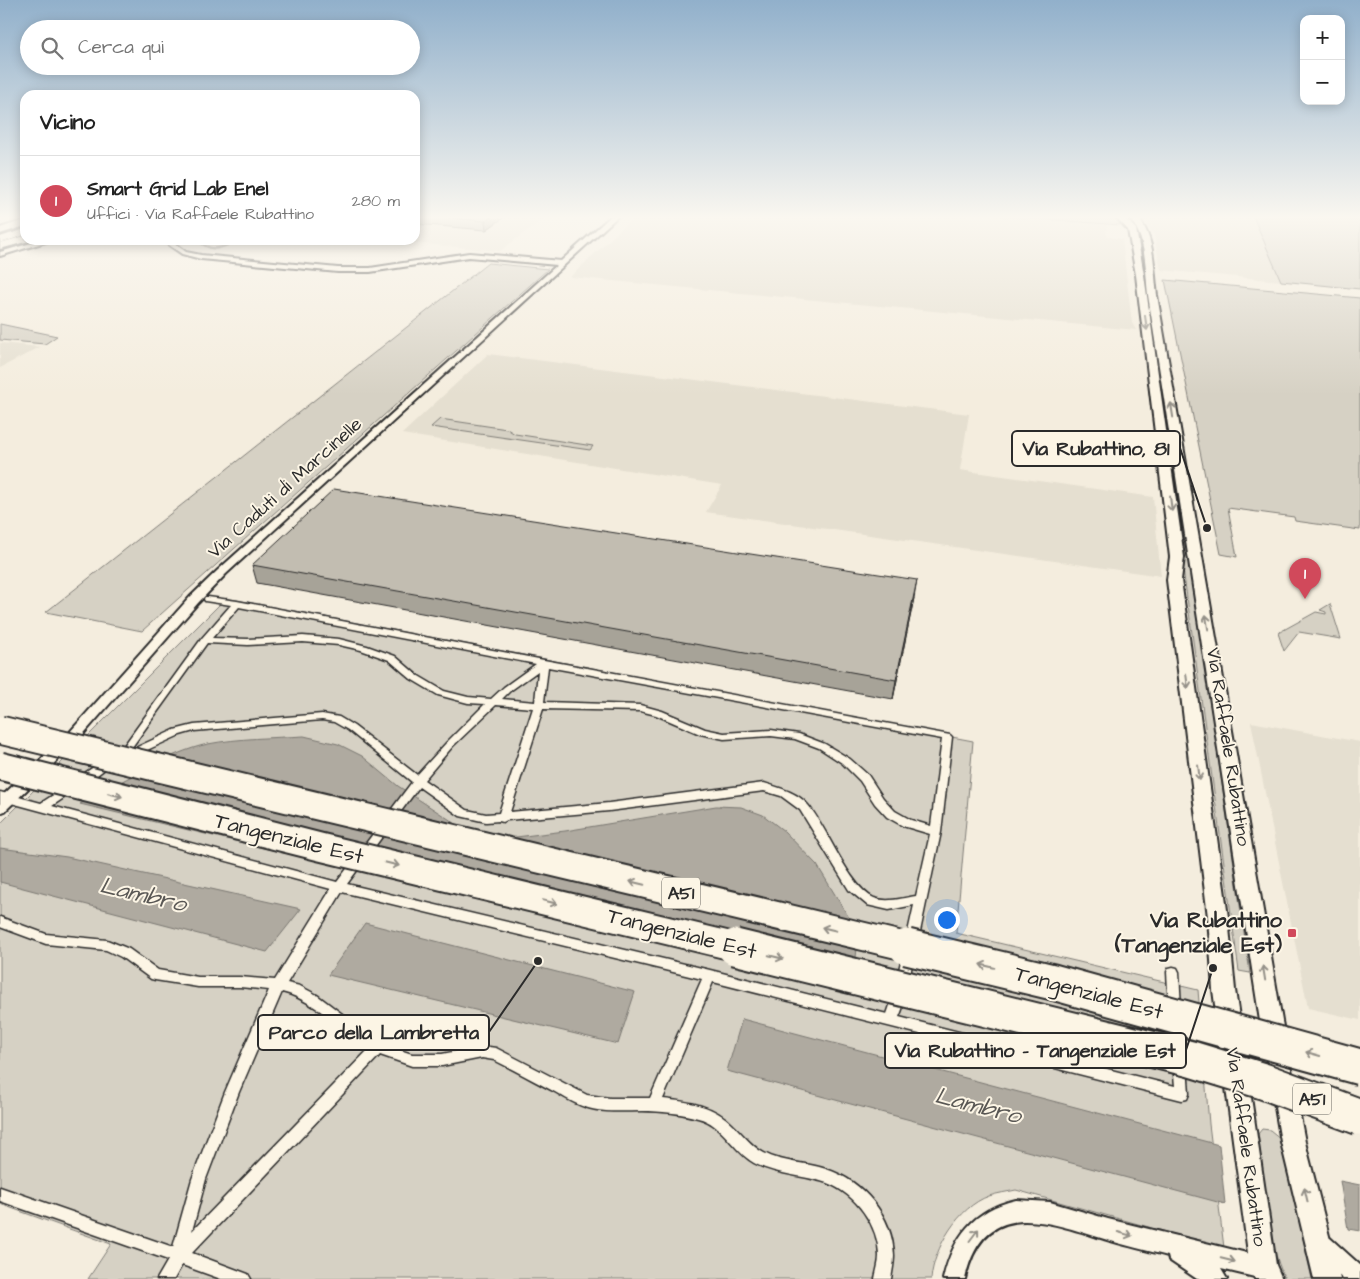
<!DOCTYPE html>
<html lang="it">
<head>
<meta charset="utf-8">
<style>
  body { margin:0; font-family:"Architects Daughter",sans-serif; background:#f2f2f2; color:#222 }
  .controls { position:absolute; right:15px; top:15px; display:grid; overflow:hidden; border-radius:10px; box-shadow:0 2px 12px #0003 }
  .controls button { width:45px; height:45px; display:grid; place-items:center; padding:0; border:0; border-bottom:1px solid #e0e0e0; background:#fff; color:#222; font:25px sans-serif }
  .you { position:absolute; left:946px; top:919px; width:18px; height:18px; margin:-12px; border:4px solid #fff; border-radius:50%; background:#1a73e8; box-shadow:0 0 0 8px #1a73e833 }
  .badge { display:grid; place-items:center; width:32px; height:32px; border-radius:50%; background:#d1495b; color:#fff; font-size:16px; font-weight:700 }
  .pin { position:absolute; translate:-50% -41px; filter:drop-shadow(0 1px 2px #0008) }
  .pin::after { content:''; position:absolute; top:26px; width:18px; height:15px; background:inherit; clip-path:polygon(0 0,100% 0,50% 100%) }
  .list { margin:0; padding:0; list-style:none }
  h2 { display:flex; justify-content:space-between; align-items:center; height:65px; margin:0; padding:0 20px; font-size:21px }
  h2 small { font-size:16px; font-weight:400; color:#767676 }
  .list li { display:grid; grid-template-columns:32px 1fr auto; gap:15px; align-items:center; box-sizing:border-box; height:90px; padding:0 20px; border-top:1px solid #e0e0e0 }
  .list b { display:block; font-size:19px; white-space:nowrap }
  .list p { margin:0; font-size:16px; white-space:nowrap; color:#767676 }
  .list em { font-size:16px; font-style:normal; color:#767676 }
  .icon { flex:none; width:28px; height:28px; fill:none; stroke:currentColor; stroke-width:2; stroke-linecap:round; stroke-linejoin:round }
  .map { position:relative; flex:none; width:1360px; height:1279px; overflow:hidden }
  .search { position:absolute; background:#fff; box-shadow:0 2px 12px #0003; left:20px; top:20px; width:400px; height:55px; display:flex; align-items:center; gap:12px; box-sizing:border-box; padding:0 18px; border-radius:28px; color:#767676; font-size:19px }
  .panel { position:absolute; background:#fff; box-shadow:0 2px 12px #0003; left:20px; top:90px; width:400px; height:155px; border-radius:15px }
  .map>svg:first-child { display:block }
  .built { fill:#e5dfd0 }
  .green { fill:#d6d1c4; stroke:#807e78 }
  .water { fill:#afaaa0; stroke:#7a7771 }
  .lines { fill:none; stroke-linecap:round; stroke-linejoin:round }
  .stream { stroke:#7a7771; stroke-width:2.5 }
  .pedestrian-casing { stroke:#2b2b2b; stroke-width:3 }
  .minor-casing { stroke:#2b2b2b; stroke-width:4 }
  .tertiary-casing { stroke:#2b2b2b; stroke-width:4 }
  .primary-casing { stroke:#2b2b2b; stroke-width:3 }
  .trunk-casing { stroke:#2b2b2b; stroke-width:4 }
  .pedestrian { fill:#fcf5e5; fill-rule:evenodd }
  .minor { fill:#fcf5e5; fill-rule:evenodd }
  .tertiary { fill:#fcf5e5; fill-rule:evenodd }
  .primary { fill:#fcf5e5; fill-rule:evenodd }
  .trunk { fill:#fcf5e5; fill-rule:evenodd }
  .motorway-bridge-far1-casing { stroke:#2b2b2b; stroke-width:31; stroke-linecap:butt }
  .motorway-bridge-casing { stroke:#2b2b2b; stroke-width:39; stroke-linecap:butt }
  .motorway-bridge-far1 { stroke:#fcf5e5; stroke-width:27 }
  .motorway-bridge { stroke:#fcf5e5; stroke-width:35 }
  .wall { fill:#a7a398; stroke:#2b2b2b }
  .shaded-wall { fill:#88847c; stroke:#2b2b2b }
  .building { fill:#c2bdb1; stroke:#2b2b2b }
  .oneway { stroke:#949088 }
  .poi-dot { fill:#d1495b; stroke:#fcf5e5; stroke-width:2 }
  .labels { text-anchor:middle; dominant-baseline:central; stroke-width:4; stroke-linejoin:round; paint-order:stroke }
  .shield { fill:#fcf5e5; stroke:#6a6863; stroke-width:1 }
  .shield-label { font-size:18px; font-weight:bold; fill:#2b2b2b }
  .street-label { font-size:19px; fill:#2b2b2b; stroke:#fcf5e5 }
  .near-street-label { font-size:22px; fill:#2b2b2b; stroke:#fcf5e5 }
  .near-poi-label { font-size:22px; font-weight:bold; fill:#2b2b2b; stroke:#fcf5e5; text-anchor:end }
  .near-water-label { font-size:24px; font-style:italic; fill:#595754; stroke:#fcf5e5 }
  .leader { fill:none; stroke:#2b2b2b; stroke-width:2 }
  .callout-dot { fill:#2b2b2b; stroke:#fcf5e5; stroke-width:2 }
  .callout { fill:#fcf5e5; stroke:#2b2b2b; stroke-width:2 }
  .callout-label { font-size:20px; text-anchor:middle; font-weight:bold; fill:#2b2b2b }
</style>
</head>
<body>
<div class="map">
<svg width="1360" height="1279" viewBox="0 0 1360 1279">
  <rect width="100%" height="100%" fill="#f4edde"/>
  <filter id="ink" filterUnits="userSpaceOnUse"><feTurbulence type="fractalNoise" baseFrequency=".02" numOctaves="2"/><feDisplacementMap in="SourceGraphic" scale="10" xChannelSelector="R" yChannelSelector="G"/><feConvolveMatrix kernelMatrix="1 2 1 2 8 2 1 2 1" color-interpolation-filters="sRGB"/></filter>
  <g filter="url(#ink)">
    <path class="built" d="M415 216H556L539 222 500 251 403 242 415 240V235L425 228 415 227Z
      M635 216H1002L1107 225 1106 234 1109 237 1122 239 1132 323 1136 330 570 277Z
      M1139 216H1253L1281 281 1161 270 1154 235Z
      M0 343 40 347 0 368Z
      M488 354 969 414 960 470 1153 497 1161 576 706 512 722 485 402 434Z
      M1251 722 1360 742V1020L1308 1008Z"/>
    <path class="green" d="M1002 216H1110L1116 219 1120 225Z
      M1253 216H1360V289L1281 281Z
      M1140 230 1250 973 1239 971 1136 231Z
      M488 263 548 269 142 631 46 612Z
      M1165 280 1360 298V530L1295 521 1294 517 1228 508 1237 557 1221 554Z
      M0 324 57 336 45 344 0 340Z
      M440 419 507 429 515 434 593 446 590 450 431 427Z
      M226 598 973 741 956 933 1198 990 1209 1124 1224 1248 1016 1190C1007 1192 998 1193 989 1196 958 1207 934 1248 931 1279H88L111 1244 0 1204V824Z
      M1330 604 1341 639 1299 632 1284 651 1278 633 1316 612 1326 614V612L1320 610Z
      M1262 1129 1270 1130 1281 1139 1312 1279H1285C1266 1239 1264 1179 1258 1134Z"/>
    <path class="water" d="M304 736 338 744 362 756 398 786 464 829 508 838 565 831 716 806 741 807 763 815 784 831 817 865 848 916 857 949 852 989 80 804C117 785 169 752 208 744 239 738 272 738 304 736Z
      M0 848 67 857 301 909 267 952 0 882Z
      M365 923 635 992 618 1044 328 975Z
      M742 1019 1219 1145 1225 1204 727 1071Z
      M1340 1181 1360 1185V1231L1348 1229Z"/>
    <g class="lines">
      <path class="stream" d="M198 240C211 254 223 248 238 240"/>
      <g class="pedestrian-casing">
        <path id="pedestrian" d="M205 597H208L237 601 544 660 950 735 952 737 941 832 918 941 916 945 912 946 908 945 906 941 914 905 889 910 867 905 849 890 800 810 781 796 764 791 609 811 507 820 503 822 499 821 486 822 460 816 419 787 347 884 710 970 887 1014 895 991 899 990 903 991C907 999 902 1010 899 1017L1175 1086 1173 1064 1175 1060 1180 1058 1185 1060 1187 1064 1189 1094 1187 1099 1182 1100 713 982 663 1099C689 1102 714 1105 733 1125 743 1134 751 1146 764 1153 782 1163 806 1162 826 1169 863 1181 893 1216 894 1256 894 1264 892 1272 891 1279H875C876 1272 879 1264 879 1256 879 1226 856 1194 827 1183 803 1175 776 1175 754 1163 733 1151 723 1124 698 1118 680 1113 661 1111 642 1111 623 1111 603 1113 585 1107 575 1104 564 1097 555 1092 534 1081 514 1070 494 1060L482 1058 442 1066H412L380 1055 192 1253 248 1274 251 1279H221L182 1265 174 1279H157L168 1260 0 1201V1187L173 1247 192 1179 225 1092 269 990 240 987H198L155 980 151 979 121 957 106 950 46 944 0 927V917L46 934 107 940 129 949 158 970 198 977H240L275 980 331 889 0 800V792L41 803 70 784 74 785 75 788 74 791 52 806 337 882 412 782 348 730 334 722 322 720 194 731 180 735 136 755 123 751 121 749 123 747 202 638 231 605 205 601 204 599ZM239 607 536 664 504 687 491 699 468 697 444 691 417 675 395 656 367 646 339 639 303 636 248 639 212 638ZM303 642 339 645 361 650 389 660 411 679 438 695 468 703 485 704 447 742 417 775 354 726 339 717 322 714 194 725 174 730 135 748 132 747 207 643 248 645ZM548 667 942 739 931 826 911 820 895 811 883 798 868 775 850 759 825 744 799 734 771 730 724 733 705 729 662 711 640 705 544 702ZM538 671 535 702 502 699 510 691ZM496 705 533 708 499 813 486 814 467 810 424 780 453 746ZM543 709 640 711 656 715 700 734 724 739 771 736 795 739 819 748 842 763 860 781 875 804 887 817 903 826 930 834 916 896C903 898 887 903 874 898 849 887 827 827 808 805 797 792 780 788 764 783L609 803 510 812ZM342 892 702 979 650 1098H610L587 1095 496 1048 482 1046 442 1054H412L382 1044 317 995 300 986 287 983ZM282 992C312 999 344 1030 369 1049L192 1231 206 1179 239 1092Z
          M109 757 113 759 114 761 113 763 85 784H77L76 781 77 778Z
          M909 948 913 949 915 953 908 982 906 986 902 987 898 986 896 982 903 953 905 949Z
          M1173 967 1177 968 1179 972 1181 1008 1179 1012 1175 1014 1171 1012 1169 1008 1167 972 1169 968Z"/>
      </g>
      <g class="minor-casing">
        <path id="minor" d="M611 216H618L226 574 198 603 79 739 5 811 0 813V798L69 733 190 597 218 570 557 265 469 257 370 272H338L201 259 182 254 169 245 168 240H174V243L186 252 201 255 338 268H370L469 253 561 261Z
          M42 240H52L0 256V252Z
          M1016 1200 1050 1202 1108 1219 1263 1257 1271 1260 1274 1268 1271 1276 1263 1279 1221 1269 1227 1279H1197L1169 1260 1168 1256C1146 1250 1123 1245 1101 1238 1043 1220 983 1198 965 1279H943C953 1237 973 1210 1016 1200Z
          M1322 1235 1330 1238 1360 1265V1279H1343L1314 1254 1311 1246 1314 1238Z"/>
      </g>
      <g class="tertiary-casing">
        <path id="tertiary" d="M1115 216H1123L1136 229 1144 275 1184 557 1181 580 1228 917 1235 990 1276 1265 1282 1279H1255L1250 1268 1213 990 1208 917 1167 580 1170 557 1136 275 1128 230Z
          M1129 216H1137C1156 239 1153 267 1157 295L1282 1021 1305 1142 1340 1279H1314L1281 1142 1260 1021 1148 295C1145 266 1147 240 1129 216Z"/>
      </g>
      <g class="primary-casing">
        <path id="primary" d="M25 229V235L0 243V237Z"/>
      </g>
      <g class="trunk-casing">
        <path id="trunk" d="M25 220V226L0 234V228Z
          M25 236V240L29 241 0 249V243Z"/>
      </g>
      <use href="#pedestrian" class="pedestrian"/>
      <use href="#minor" class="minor"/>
      <use href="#tertiary" class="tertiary"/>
      <use href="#primary" class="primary"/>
      <use href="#trunk" class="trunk"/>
      <g class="motorway-bridge-far1-casing">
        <path id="motorway-bridge-far1" d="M0 730 912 948
          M0 766 320 847 740 948"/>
      </g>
      <g class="motorway-bridge-casing">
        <path id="motorway-bridge" d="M735 947 1191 1059 1263 1081 1360 1117
          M907 947 1053 982 1360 1067"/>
      </g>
      <use href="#motorway-bridge-far1" class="motorway-bridge-far1"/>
      <use href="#motorway-bridge" class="motorway-bridge"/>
    </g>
    <path class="wall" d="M415 216H506L486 230 415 224Z
      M252 565 914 598 893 699 257 583Z"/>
    <path class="shaded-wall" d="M493 216H506L486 230 485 221Z
      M917 580 914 598 893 699 896 680Z"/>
    <path class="building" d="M429 216H493L485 221Z
      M334 489 917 580 896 680 252 565Z"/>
    <defs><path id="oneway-shaft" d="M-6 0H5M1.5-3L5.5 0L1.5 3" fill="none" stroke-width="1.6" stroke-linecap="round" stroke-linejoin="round" transform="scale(1.25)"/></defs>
    <g class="oneway">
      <use href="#oneway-shaft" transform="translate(1146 323) rotate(82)"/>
      <use href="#oneway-shaft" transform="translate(1172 410) rotate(-99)"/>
      <use href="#oneway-shaft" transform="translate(1171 504) rotate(83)"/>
      <use href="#oneway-shaft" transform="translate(1207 622) rotate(-99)"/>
      <use href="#oneway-shaft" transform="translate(1187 681) rotate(83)"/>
      <use href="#oneway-shaft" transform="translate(1199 773) rotate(83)"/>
      <use href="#oneway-shaft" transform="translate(115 795) rotate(14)"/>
      <use href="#oneway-shaft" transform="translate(392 864) rotate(14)"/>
      <use href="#oneway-shaft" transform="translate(637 883) rotate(-167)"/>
      <use href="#oneway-shaft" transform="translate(550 902) rotate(14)"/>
      <use href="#oneway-shaft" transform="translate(829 929) rotate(-167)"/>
      <use href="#oneway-shaft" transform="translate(776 957) rotate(14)"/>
      <use href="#oneway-shaft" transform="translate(987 966) rotate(-167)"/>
      <use href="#oneway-shaft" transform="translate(1264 973) rotate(-99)"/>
      <use href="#oneway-shaft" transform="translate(1313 1054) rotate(-164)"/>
      <use href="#oneway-shaft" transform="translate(1306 1195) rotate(-103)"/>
      <use href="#oneway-shaft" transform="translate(1125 1234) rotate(15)"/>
      <use href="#oneway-shaft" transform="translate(974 1235) rotate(-53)"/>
      <use href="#oneway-shaft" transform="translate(1228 1260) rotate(13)"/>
    </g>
  </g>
  <linearGradient id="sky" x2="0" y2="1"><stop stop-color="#91b0cb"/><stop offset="0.55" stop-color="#faf7f0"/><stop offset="1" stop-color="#faf7f0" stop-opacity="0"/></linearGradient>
  <rect width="1360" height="395" fill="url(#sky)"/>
  <rect class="poi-dot" x="1287" y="928" width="10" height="10" rx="2.5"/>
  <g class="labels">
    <g class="shield">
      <rect x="662" y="877.5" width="38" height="31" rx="4"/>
      <rect x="1293" y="1083.5" width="38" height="31" rx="4"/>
    </g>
    <g class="shield-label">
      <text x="681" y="893">A51</text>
      <text x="1312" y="1099">A51</text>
    </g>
    <g class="street-label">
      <text transform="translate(285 488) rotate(-42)">Via Caduti di Marcinelle</text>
      <text transform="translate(1228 747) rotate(81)">Via Raffaele Rubattino</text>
      <text transform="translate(1246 1147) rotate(82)">Via Raffaele Rubattino</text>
    </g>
    <g class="near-street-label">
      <text transform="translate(289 839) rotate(14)">Tangenziale Est</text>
      <text transform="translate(682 934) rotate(14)">Tangenziale Est</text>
      <text transform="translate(1089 993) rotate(15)">Tangenziale Est</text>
    </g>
    <g class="near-poi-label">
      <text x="1282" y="920">Via Rubattino<tspan x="1282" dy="25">(Tangenziale Est)</tspan></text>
    </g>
    <g class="near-water-label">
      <text transform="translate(143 895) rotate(13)">Lambro</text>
      <text transform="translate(978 1106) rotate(14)">Lambro</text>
    </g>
  </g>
  <path class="leader" d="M1207 528L1180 448M538 961L489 1032M1213 968L1186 1050"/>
  <g class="callout-dot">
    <circle cx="1207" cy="528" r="5"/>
    <circle cx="538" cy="961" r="5"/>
    <circle cx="1213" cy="968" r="5"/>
  </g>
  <g class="callout">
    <rect x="1012" y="431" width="168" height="35" rx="5"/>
    <rect x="258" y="1015" width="231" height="35" rx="5"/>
    <rect x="885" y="1033" width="301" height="35" rx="5"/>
  </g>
  <g class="callout-label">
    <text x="1096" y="455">Via Rubattino, 81</text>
    <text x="374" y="1039">Parco della Lambretta</text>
    <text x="1035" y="1057">Via Rubattino - Tangenziale Est</text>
  </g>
</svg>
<div class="controls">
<button>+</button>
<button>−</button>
</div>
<div class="you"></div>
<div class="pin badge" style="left:1305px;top:599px">1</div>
<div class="search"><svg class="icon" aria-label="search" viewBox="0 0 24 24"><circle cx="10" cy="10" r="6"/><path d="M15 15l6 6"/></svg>Cerca qui</div>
<section class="panel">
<h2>Vicino<small></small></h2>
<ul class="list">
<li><span class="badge">1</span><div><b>Smart Grid Lab Enel</b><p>Uffici · Via Raffaele Rubattino</p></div><em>280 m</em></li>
</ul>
</section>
</div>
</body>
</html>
